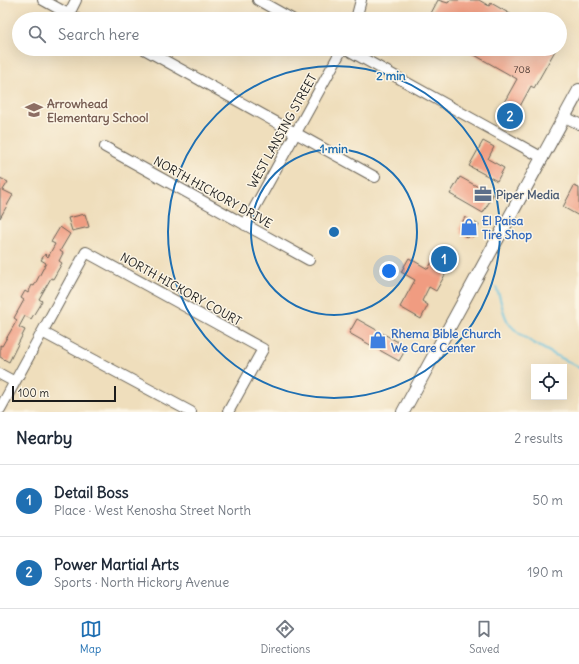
<!DOCTYPE html>
<html lang="en">
<head>
<meta charset="utf-8">
<style>
  body { margin:0; font-family:Delius,sans-serif; background:#f6f6f7; color:#1f2937 }
  .controls { position:absolute; right:12px; bottom:12px; display:grid; overflow:hidden; border-radius:0px; box-shadow:0 4px 16px #0002 }
  .controls button { width:36px; height:36px; display:grid; place-items:center; padding:0; border:0; border-bottom:1px solid #e0e1e3; background:#fff; color:#1f2937; font:20px sans-serif }
  .scale { position:absolute; left:12px; bottom:10px; width:104px; box-sizing:border-box; padding-left:4px; border:2px solid #1c1c1c; border-top:0; font-size:11px; line-height:14px; white-space:nowrap; color:#1c1c1c; -webkit-text-stroke:3px #fcf5e5; paint-order:stroke }
  .you { position:absolute; left:389px; top:271px; width:14px; height:14px; margin:-10px; border:3px solid #fff; border-radius:50%; background:#1a73e8; box-shadow:0 0 0 6px #1a73e833 }
  .badge { display:grid; place-items:center; width:26px; height:26px; border-radius:50%; background:#1f6fb2; color:#fff; font-size:13px; font-weight:700 }
  .pin { position:absolute; translate:-50% -50%; border:2px solid #fff; box-shadow:0 1px 4px #0006 }
  .list { margin:0; padding:0; list-style:none }
  h2 { display:flex; justify-content:space-between; align-items:center; height:52px; margin:0; padding:0 16px; font-size:17px }
  h2 small { font-size:13px; font-weight:400; color:#747a83 }
  .list li { display:grid; grid-template-columns:26px 1fr auto; gap:12px; align-items:center; box-sizing:border-box; height:72px; padding:0 16px; border-top:1px solid #e0e1e3 }
  .list b { display:block; font-size:15px; white-space:nowrap }
  .list p { margin:0; font-size:13px; white-space:nowrap; color:#747a83 }
  .list em { font-size:13px; font-style:normal; color:#747a83 }
  .icon { flex:none; width:22px; height:22px; fill:none; stroke:currentColor; stroke-width:2; stroke-linecap:round; stroke-linejoin:round }
  .map { position:relative; flex:none; width:579px; height:412px; overflow:hidden }
  .search { position:absolute; background:#fff; box-shadow:0 4px 16px #0002; left:12px; right:12px; top:12px; height:44px; display:flex; align-items:center; gap:10px; box-sizing:border-box; padding:0 14px; border-radius:22px; color:#747a83; font-size:15px }
  .sheet { height:196px; background:#fff }
  nav { display:flex; justify-content:space-around; align-items:center; box-sizing:border-box; height:56px; border-top:1px solid #e0e1e3; background:#fff; font-size:11px; color:#747a83 }
  nav a { display:grid; justify-items:center; gap:2px }
  nav .on { color:#1f6fb2 }
  .map>svg:first-child { display:block }
  .lines { fill:none; stroke-linecap:round; stroke-linejoin:round }
  .stream { stroke:#60c1de; stroke-width:2 }
  .building { fill:#f09c81 }
  .minor-casing { stroke:#666054; stroke-width:12 }
  .major-casing { stroke:#666054; stroke-width:14 }
  .minor { stroke:#fff; stroke-width:10 }
  .major { stroke:#fff; stroke-width:12 }
  .ring { fill:none; stroke:#1f6fb2; stroke-width:2 }
  .labels { text-anchor:middle; dominant-baseline:central; stroke-width:3; stroke-linejoin:round; paint-order:stroke }
  .number-label { font-size:10px; fill:#513c35 }
  .education-label { font-size:12px; font-weight:bold; fill:#785e54; stroke:#fcf5e5; text-anchor:start }
  .street-label { font-size:12px; fill:#1c1c1c; stroke:#fcf5e5 }
  .service-label { font-size:12px; font-weight:bold; fill:#4e5e75; stroke:#fcf5e5; text-anchor:start }
  .shop-label { font-size:12px; font-weight:bold; fill:#366cbe; stroke:#fcf5e5; text-anchor:start }
  .centre { fill:#1f6fb2; stroke:#fcf5e5; stroke-width:2 }
  .ring-label { font-size:12px; text-anchor:middle; font-weight:bold; fill:#1f6fb2; stroke:#fcf5e5; stroke-width:3; stroke-linejoin:round; paint-order:stroke }
</style>
</head>
<body>
<div class="map">
<svg width="579" height="412" viewBox="0 0 579 412">
  <rect width="100%" height="100%" fill="#fcf5e5"/>
  <filter id="ink" filterUnits="userSpaceOnUse"><feTurbulence type="fractalNoise" baseFrequency=".025" numOctaves="2"/><feDisplacementMap in="SourceGraphic" scale="8" xChannelSelector="R" yChannelSelector="G"/><feConvolveMatrix kernelMatrix="1 2 1 2 8 2 1 2 1" color-interpolation-filters="sRGB"/></filter>
  <filter id="wash" filterUnits="userSpaceOnUse"><feTurbulence type="fractalNoise" baseFrequency=".012" numOctaves="4" result="noise"/><feDisplacementMap in="SourceGraphic" scale="16" xChannelSelector="R" yChannelSelector="G"/><feGaussianBlur stdDeviation="0.9" result="paint"/><feColorMatrix in="noise" values="0 0 0 0 0 0 0 0 0 0 0 0 0 0 0 0 0 1.4 0 .05"/><feComposite in="paint" operator="in"/></filter>
  <g filter="url(#wash)">
    <rect width="100%" height="100%" fill="#efdebc"/>
    <g class="lines">
      <path class="stream" d="M496 287C501 298 502 312 508 322 519 339 560 357 579 367"/>
    </g>
    <g id="blocks">
      <path class="building" d="M438 0 448 3 450 0H479L489 6 491 3 519 19H428Z
        M464 49H556L534 88 531 86 511 123 497 115 517 79Z
        M483 141 494 147 488 159 504 168 497 181 469 166Z
        M460 177 493 195 483 213 450 194Z
        M0 178 8 182 3 190 13 195 0 218Z
        M574 186 579 188V216L563 207Z
        M85 214 89 227 72 231 68 218Z
        M465 217 479 225 473 237 470 235 468 238 460 233 461 230 459 229Z
        M60 227 70 234 60 251 63 253 59 261 62 263 53 279 51 278 39 299 42 301 31 319 25 316 19 327 25 330 9 362 0 357V345L2 346 17 320 14 318 24 300 21 298 25 291 28 293 32 285 34 286 46 263 41 260 45 254 48 257 55 244 51 242Z
        M445 249 456 255 436 291 429 287 422 301 428 305 421 319 400 307 415 280 401 272 409 258 428 269 437 253 442 255Z
        M357 319 407 347 399 361 349 333Z"/>
    </g>
  </g>
  <g filter="url(#ink)">
    <use href="#blocks" fill-opacity="0" stroke="#666054" stroke-width="1"/>
    <g class="lines">
      <g class="minor-casing">
        <path id="minor" d="M43 0 77 19
          M258 0 292 19
          M69 14 76 0
          M356 19 361 0
          M144 49 375 177
          M346 49 543 158
          M565 117 579 124
          M105 147 309 260
          M245 225 342 49
          M42 332 191 412
          M0 374 15 382
          M0 409 86 252 263 349 228 412"/>
      </g>
      <g class="major-casing">
        <path id="major" d="M403 412 579 90"/>
      </g>
      <use href="#minor" class="minor"/>
      <use href="#major" class="major"/>
    </g>
  </g>
  <g class="ring">
    <circle cx="334" cy="232" r="83"/>
    <circle cx="334" cy="232" r="166"/>
  </g>
  <defs>
    <g id="school-bare" transform="scale(1.38)"><path d="M0-5L7-2L0 1L-7-2ZM-4 1L0 2.5L4 1V4Q0 6-4 4Z" fill="#8d6e63" stroke="#fcf5e5" stroke-width="2.5" paint-order="stroke"/></g>
    <g id="office-bare" transform="scale(1.38)"><path d="M-6-3h4V-5.5h4V-3h4V5H-6ZM-1-4.5V-3h2v-1.5ZM-6 0V1H6V0Z" fill="#5c6f8a" stroke="#fcf5e5" stroke-width="2.5" paint-order="stroke"/></g>
    <g id="shop-bare" transform="scale(1.38)"><path d="M-5-2.5h2.3a2.7 3.5 0 0 1 5.4 0H5L5.5 6h-11ZM-1.5-2.5h3a1.5 2.3 0 0 0-3 0Z" fill="#3f7fe0" stroke="#fcf5e5" stroke-width="2.5" paint-order="stroke"/></g>
  </defs>
  <g fill-rule="evenodd">
    <use href="#school-bare" x="34" y="110"/>
    <use href="#office-bare" x="483" y="194"/>
    <use href="#shop-bare" x="469" y="227"/>
    <use href="#shop-bare" x="378" y="340"/>
  </g>
  <g class="labels">
    <g class="number-label">
      <text x="522" y="69">708</text>
    </g>
    <g class="education-label">
      <text x="47" y="103">Arrowhead<tspan x="47" dy="14">Elementary School</tspan></text>
    </g>
    <g class="street-label">
      <text transform="translate(282 131) rotate(-61)">WEST LANSING STREET</text>
      <text transform="translate(213 192) rotate(29)">NORTH HICKORY DRIVE</text>
      <text transform="translate(181 289) rotate(29)">NORTH HICKORY COURT</text>
    </g>
    <g class="service-label">
      <text x="496" y="194">Piper Media</text>
    </g>
    <g class="shop-label">
      <text x="482" y="220">El Paisa<tspan x="482" dy="14">Tire Shop</tspan></text>
      <text x="391" y="333">Rhema Bible Church<tspan x="391" dy="14">We Care Center</tspan></text>
    </g>
  </g>
  <circle cx="334" cy="232" r="6" class="centre"/>
  <g class="ring-label">
    <text x="391" y="80">2 min</text>
    <text x="334" y="153">1 min</text>
  </g>
</svg>
<div class="controls">
<button><svg class="icon" aria-label="locate" viewBox="0 0 24 24"><circle cx="12" cy="12" r="6"/><path d="M12 2v4M12 18v4M2 12h4M18 12h4"/></svg></button>
</div>
<div class="scale">100 m</div>
<div class="you"></div>
<div class="pin badge" style="left:444px;top:259px">1</div>
<div class="pin badge" style="left:510px;top:116px">2</div>
<div class="search"><svg class="icon" aria-label="search" viewBox="0 0 24 24"><circle cx="10" cy="10" r="6"/><path d="M15 15l6 6"/></svg>Search here</div>
</div>
<section class="sheet">
<h2>Nearby<small>2 results</small></h2>
<ul class="list">
<li><span class="badge">1</span><div><b>Detail Boss</b><p>Place · West Kenosha Street North</p></div><em>50 m</em></li>
<li><span class="badge">2</span><div><b>Power Martial Arts</b><p>Sports · North Hickory Avenue</p></div><em>190 m</em></li>
</ul>
</section>
<nav>
<a class="on"><svg class="icon" aria-label="map" viewBox="0 0 24 24"><path d="M3 6l6-2 6 2 6-2v14l-6 2-6-2-6 2zM9 4v14M15 6v14"/></svg>Map</a>
<a><svg class="icon" aria-label="directions" viewBox="0 0 24 24"><path d="M12 3l9 9-9 9-9-9zM9 14v-3h6M13 9l2 2-2 2"/></svg>Directions</a>
<a><svg class="icon" aria-label="saved" viewBox="0 0 24 24"><path d="M7 4h10v16l-5-4-5 4z"/></svg>Saved</a>
</nav>
</body>
</html>
